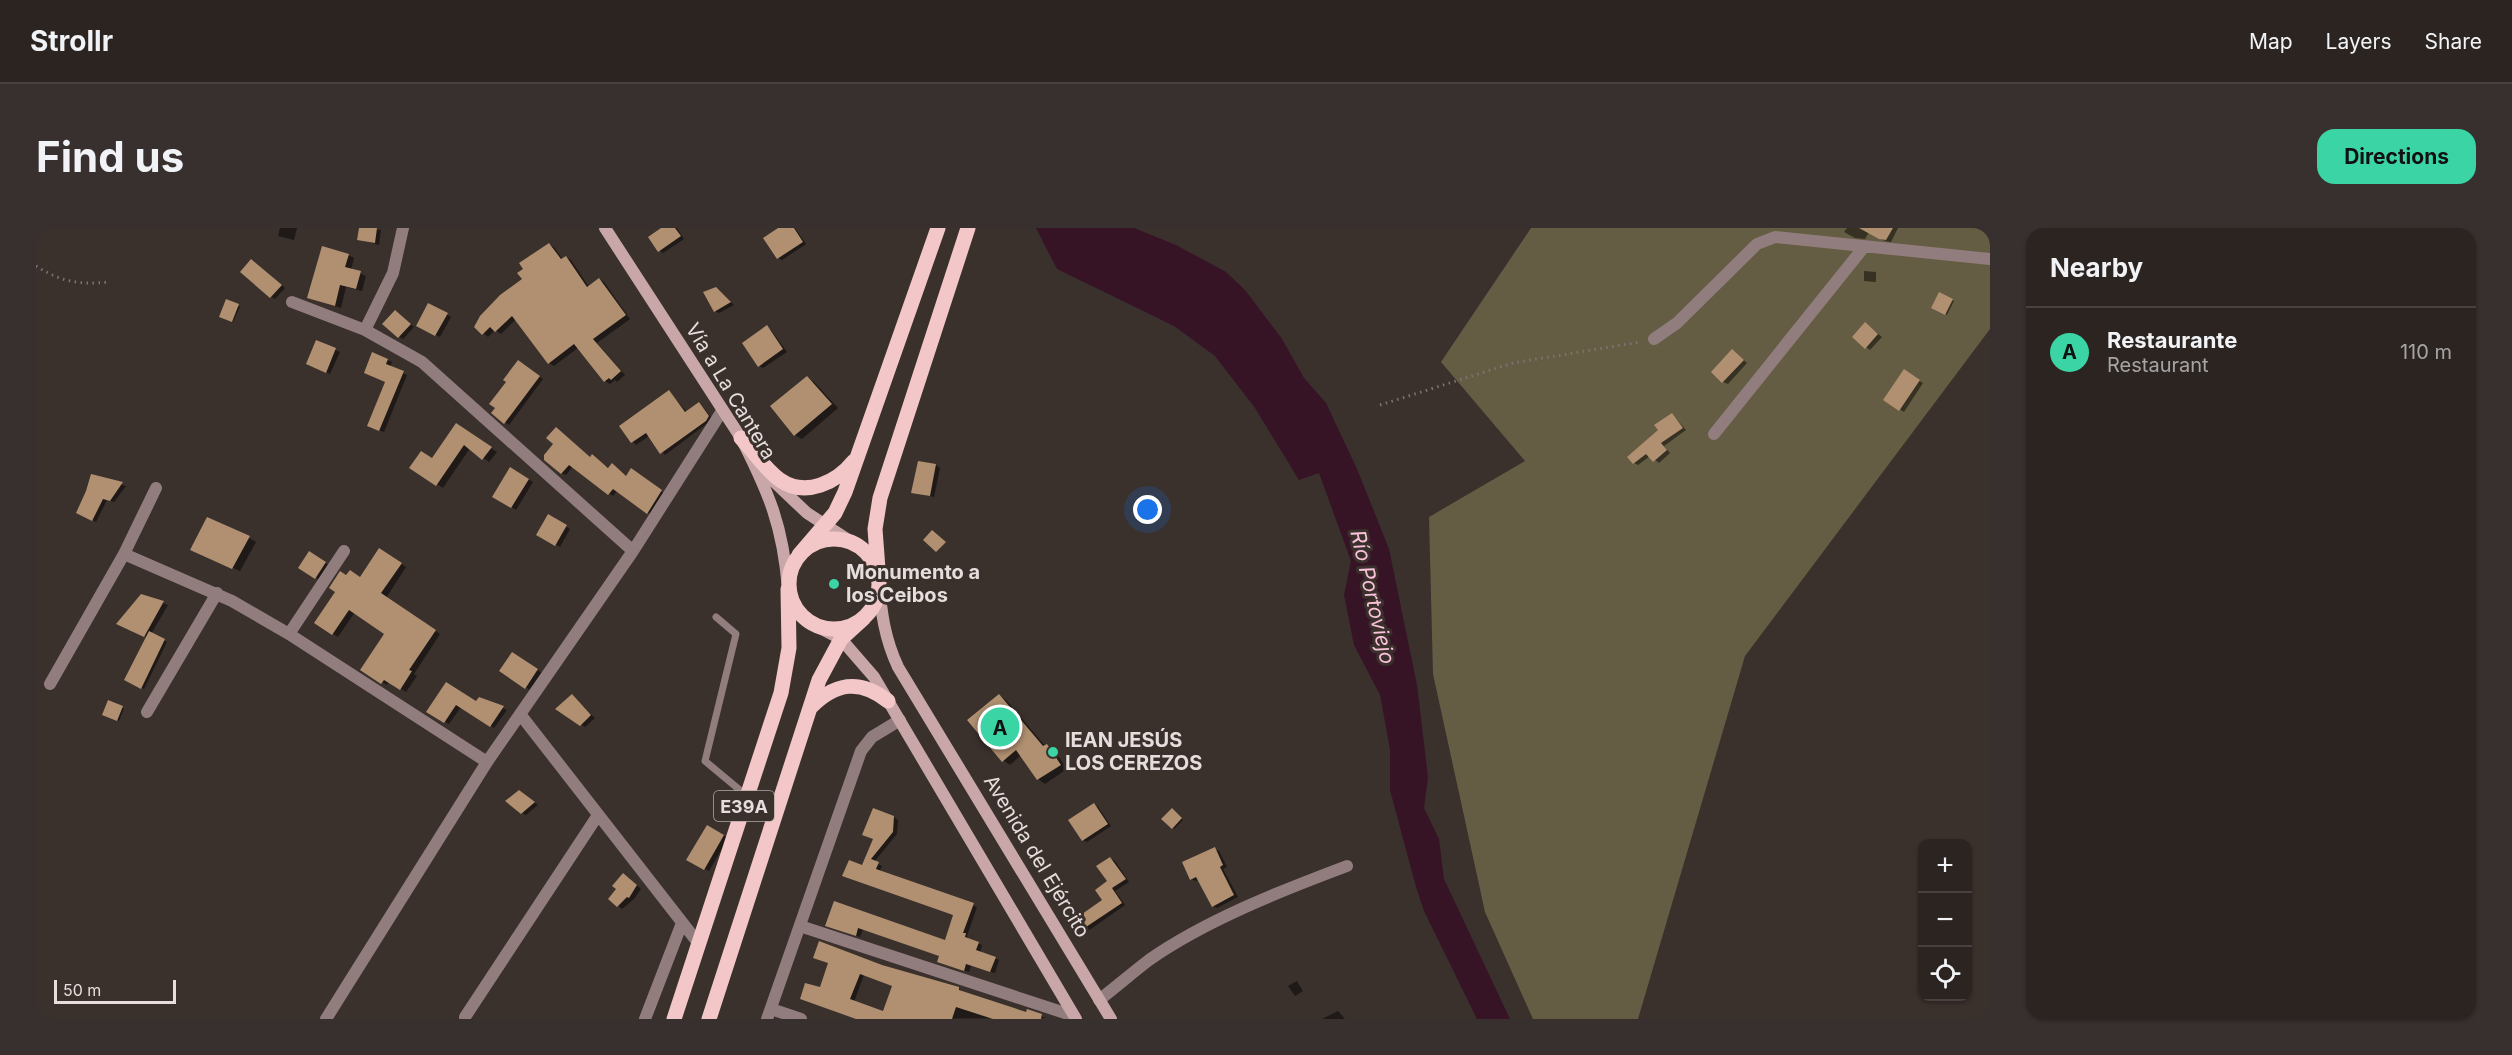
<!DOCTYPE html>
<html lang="en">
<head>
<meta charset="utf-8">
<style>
  body { margin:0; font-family:Inter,sans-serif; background:#38302e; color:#f1f3f6 }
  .controls { position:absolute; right:18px; bottom:18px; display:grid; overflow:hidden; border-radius:12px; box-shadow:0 2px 4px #0004 }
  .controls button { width:54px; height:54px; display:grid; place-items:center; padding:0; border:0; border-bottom:2px solid #48413f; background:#2c2421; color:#f1f3f6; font:30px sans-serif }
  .scale { position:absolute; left:18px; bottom:15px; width:122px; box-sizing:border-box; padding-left:6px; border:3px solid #e5dedc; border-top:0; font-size:16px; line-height:21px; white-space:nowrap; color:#e5dedc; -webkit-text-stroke:4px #3a302c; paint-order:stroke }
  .you { position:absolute; left:1112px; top:282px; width:21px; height:21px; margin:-15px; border:4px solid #fff; border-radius:50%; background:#1a73e8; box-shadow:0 0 0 9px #1a73e833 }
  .badge { display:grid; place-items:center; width:39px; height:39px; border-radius:50%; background:#3ad4a5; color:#111; font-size:20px; font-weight:700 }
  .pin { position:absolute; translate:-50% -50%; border:3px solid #fff; box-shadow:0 2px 6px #0006 }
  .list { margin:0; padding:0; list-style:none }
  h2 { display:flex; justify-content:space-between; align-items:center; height:78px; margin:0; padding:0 24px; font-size:26px }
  h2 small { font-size:20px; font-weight:400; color:#a6a4a5 }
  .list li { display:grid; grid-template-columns:39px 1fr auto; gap:18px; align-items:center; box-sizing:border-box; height:90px; padding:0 24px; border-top:2px solid #48413f }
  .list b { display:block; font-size:22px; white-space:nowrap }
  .list p { margin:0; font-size:20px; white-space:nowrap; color:#a6a4a5 }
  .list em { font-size:20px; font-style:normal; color:#a6a4a5 }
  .icon { flex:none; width:33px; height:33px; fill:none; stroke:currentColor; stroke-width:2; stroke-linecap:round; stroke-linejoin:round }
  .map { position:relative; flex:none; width:1954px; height:791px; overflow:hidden; border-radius:18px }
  header { display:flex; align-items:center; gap:36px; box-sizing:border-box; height:84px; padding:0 30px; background:#2c2421; border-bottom:2px solid #48413f }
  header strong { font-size:28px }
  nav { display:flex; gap:33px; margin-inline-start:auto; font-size:21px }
  .intro { display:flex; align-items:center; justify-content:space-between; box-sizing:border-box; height:144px; padding:0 36px }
  h1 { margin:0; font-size:42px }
  .button { padding:15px 27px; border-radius:18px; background:#3ad4a5; color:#111; font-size:21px; font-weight:700 }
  main { display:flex; gap:36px; padding:0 36px }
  aside { flex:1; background:#2c2421; border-radius:18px; box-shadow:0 2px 4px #0004 }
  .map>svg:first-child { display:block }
  .green { fill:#655d43 }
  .water { fill:#361425 }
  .shadow { fill:#0007; fill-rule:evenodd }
  .building { fill:#b09070; fill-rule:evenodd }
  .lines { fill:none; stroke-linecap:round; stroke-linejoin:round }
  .path { stroke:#7d7471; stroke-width:3; stroke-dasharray:1.5 4.5; stroke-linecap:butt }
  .service { stroke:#927d7e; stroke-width:7 }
  .minor { stroke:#927d7e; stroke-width:12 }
  .secondary { stroke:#c9a7a8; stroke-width:12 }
  .primary { stroke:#f3c7c8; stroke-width:15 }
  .poi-dot { fill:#3ad4a5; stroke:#3a302c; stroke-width:2 }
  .labels { text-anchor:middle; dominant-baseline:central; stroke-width:6; stroke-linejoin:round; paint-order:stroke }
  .shield { fill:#3a302c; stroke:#b2aaa7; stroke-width:1.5 }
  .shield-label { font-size:18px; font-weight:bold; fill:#e5dedc }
  .street-label { font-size:20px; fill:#e5dedc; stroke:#3a302c }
  .poi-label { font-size:20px; font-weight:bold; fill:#e5dedc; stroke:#3a302c; text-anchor:start }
  .water-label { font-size:21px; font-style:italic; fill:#fac2db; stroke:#3a302c }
</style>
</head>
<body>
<header>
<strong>Strollr</strong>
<nav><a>Map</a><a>Layers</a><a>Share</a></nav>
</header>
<div class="intro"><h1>Find us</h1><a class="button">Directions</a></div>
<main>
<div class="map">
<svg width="1954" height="791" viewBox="0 0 1954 791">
  <rect width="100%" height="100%" fill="#3a302c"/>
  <path class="green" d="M1495 0H1954V101L1709 428 1602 791H1497L1449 684 1397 446 1393 289 1489 233 1405 134Z"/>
  <path class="water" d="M1000 0H1098L1140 17 1190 44 1209 62 1246 111 1268 150 1290 175 1321 241 1353 321 1381 457 1392 549 1388 580 1403 611 1408 651 1474 791H1441L1388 683 1380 659 1354 562V521L1344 467 1318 417 1308 367 1315 333 1283 245 1263 252 1219 180 1179 128 1138 98 1021 41Z"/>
  <path class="shadow" d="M244 0H261L258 12 242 8Z
    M327 0 345 2 343 17 323 11Z
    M628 0H641L648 11 627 25 623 22Z
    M744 0H759L770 16 746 32 742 30Z
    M1811 0H1862L1855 14 1849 13 1833 4 1829 11 1819 10 1808 4Z
    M513 16 518 19 527 32 530 29 535 32 553 59 563 51 568 54 594 91 561 115 589 147 581 154 579 152 574 156 569 153 543 119 518 138 513 135 480 91 465 106 459 102 452 109 440 99 488 52Z
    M312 27 318 30 315 42 330 48 326 63 310 59 305 80 273 70Z
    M220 35 249 60 239 71 235 69Z
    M1828 43 1840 44V54L1828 53Z
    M680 60 698 77 683 85 679 83Z
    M1904 66 1918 73 1911 87 1897 80Z
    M191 73 204 79 197 94 185 88Z
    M393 77 415 89 404 109 382 98Z
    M363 86 378 99 367 111 362 108Z
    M731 99 735 102 751 124 727 140 723 138Z
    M1834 99 1846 109 1834 122 1830 119Z
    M281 114 304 124 294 146 276 138Z
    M1700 125 1711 135 1692 156 1687 154Z
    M337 126 356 134 354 139 371 147 348 204 337 200 351 154Z
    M487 136 507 151 473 197 457 185Z
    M1868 143 1887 155 1868 184 1849 172Z
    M771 150 778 154 802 180 766 211 759 207Z
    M633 164 651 184 663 175 677 191 629 227 613 208 600 217 585 199Z
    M1636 186 1650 202 1628 218 1634 225 1623 235 1614 228 1602 237 1598 235Z
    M426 201 461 224 453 234 434 220 407 260 375 239 397 232Z
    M519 216 555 230 591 249 600 244 629 266 616 287 581 263 577 268 537 238 530 247 525 245 508 229Z
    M900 237 904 240 898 269 877 264Z
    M475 241 497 254 480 282 458 268Z
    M56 248 90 258 78 274 71 272 60 294 42 284 52 264Z
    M513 288 534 301 524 319 502 306Z
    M213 310 220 314 204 343 163 325Z
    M273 325 294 338 284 352 264 340Z
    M349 325 370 339 350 370 404 406 378 446 381 448 370 464 353 453 351 457 326 442 351 405 319 384 302 409 280 395 311 349 325 351Z
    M105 367 132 377 115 406 131 414 108 461 90 452 111 409 83 395Z
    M481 428 506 445 494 462 465 443Z
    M410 456 441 475 444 471 471 482 458 500 425 479 413 496 392 483Z
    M963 467 970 472 1009 518 1018 522 1031 541 1009 556 1002 551 985 527 974 537 967 532Z
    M536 468 559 490 549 499 522 481Z
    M73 474 88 481 83 493 68 487Z
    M487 566 502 577 490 587 486 585Z
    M1058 577 1062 579 1075 598 1051 614 1047 612Z
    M1137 583 1147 592 1138 601 1137 600Z
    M858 589 862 592 861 606 838 634 846 638 844 643 941 679 931 708 932 712 946 717 944 725 963 732 959 745 935 738 933 744 907 736 903 734 904 728 827 701 824 709 795 699 799 675 910 714 919 687 827 639Z
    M672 599 692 610 673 643 652 631Z
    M1179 621 1183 623 1191 639 1187 641 1202 669 1181 680 1177 678 1163 652 1160 653 1155 651Z
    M1074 630 1079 633 1093 654 1079 663 1089 677 1052 703 1048 700 1068 673 1073 654Z
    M592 649 605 661 598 671 586 681 574 671Z
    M794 735 846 738 923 760 926 765 991 786 992 783 1010 790 822 791 784 761ZM828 747 857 758 848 785 818 774Z
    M1261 753 1267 763 1259 768 1252 758Z
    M1302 783 1309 791H1286Z"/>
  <path class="building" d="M323 0H341L339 15 321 12Z
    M625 0H639L645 8 622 24 612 9Z
    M742 0H758L767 14 741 31 727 10Z
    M1823 0H1857L1850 12 1843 11Z
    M513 15 525 31 530 28 551 59 563 50 590 87 557 111 585 143 575 152 573 150 568 154 538 116 512 136 476 88 459 104 454 99 446 107 438 99 444 88 464 67 486 51 481 45 487 41 483 35Z
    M286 18 313 26 309 39 325 43 320 61 304 57 299 78 271 70Z
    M215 31 246 57 234 70 204 44Z
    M680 59 695 74 678 84 667 64Z
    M1903 64 1917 71 1909 87 1895 80Z
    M190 71 203 76 196 94 183 89Z
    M392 75 412 85 399 108 380 98Z
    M359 82 375 96 362 110 346 96Z
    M1829 94 1842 106 1829 121 1816 109Z
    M731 97 747 121 722 139 706 115Z
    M280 112 300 120 290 145 270 136Z
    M1696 121 1708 132 1686 155 1675 144Z
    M336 124 352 131 350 136 368 143 343 203 331 198 349 154 328 145Z
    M482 132 504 148 468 196 455 185 459 180 453 176 470 154 467 152Z
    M1868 141 1884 152 1863 183 1847 172Z
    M771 148 796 176 758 208 734 178Z
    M633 162 649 184 663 174 673 188 670 193 624 226 610 205 595 215 583 198Z
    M1636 185 1647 200 1625 215 1631 222 1617 234 1610 226 1597 236 1591 229 1622 202 1618 197Z
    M420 195 456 219 446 232 428 217 400 258 373 240 385 223 396 230Z
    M520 199 554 229 556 226 572 240 576 235 590 248 595 240 626 262 611 286 577 261 572 267 533 237 525 246 508 232V227L517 216 510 210Z
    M882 233 900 236 894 268 875 265Z
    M474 239 493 251 475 280 456 269Z
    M55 246 87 254 74 273 67 271 56 293 40 285 50 263Z
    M512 286 531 297 519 318 500 307Z
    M171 289 214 308 196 341 154 322Z
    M896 302 910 314 900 324 887 312Z
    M343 320 366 335 345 365 400 402 373 442 376 443 364 462 348 452 345 456 324 442 348 406 313 382 296 407 278 395 299 364 293 360 304 343 310 347 314 342 324 349Z
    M273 323 290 334 279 351 262 340Z
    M105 366 128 373 108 409 80 396Z
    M113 403 129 411 105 461 88 452Z
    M476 424 502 441 489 461 463 443Z
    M410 454 440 473 443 469 468 478 454 499 420 477 408 495 390 484Z
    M536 466 555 487 544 498 519 481Z
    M963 466 1007 518 1011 516 1025 537 1001 552 980 522 966 534 931 492Z
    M72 472 87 478 81 493 66 487Z
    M483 562 499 574 485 586 469 573Z
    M1058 575 1072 596 1046 613 1032 592Z
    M837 580 858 588 857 604 835 631 843 634 840 641 938 675 927 705H930L929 709 943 714 940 722 960 729 954 744 930 736 928 743 901 734 903 728 822 700 820 708 789 698 798 673 909 712 917 687 806 648 813 632 826 637 837 611 826 607Z
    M1136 580 1146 590 1136 601 1125 591Z
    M671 597 688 607 668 642 650 632Z
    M1179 619 1187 637 1184 639 1198 667 1176 679 1160 649 1154 652 1146 634Z
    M1074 629 1090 651 1076 660 1086 675 1047 701 1039 691 1066 672 1059 662 1071 653 1060 638Z
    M587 645 601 657 593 670 591 669 581 679 572 671 580 661 576 658Z
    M783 713 846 737 923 759V762L990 784 991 781 1006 786 1005 791H957L920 779 916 791H820L764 771 769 755 784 759 792 735 777 730ZM824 746 856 758 847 783 814 771Z"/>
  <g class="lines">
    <path class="path" d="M0 38C25 54 44 57 73 54
      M1344 177 1477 135 1604 114"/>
    <path class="service" d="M680 389 700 406 669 533 711 568"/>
    <path class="minor" d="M256 74 329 102 386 134 597 323
      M329 102 357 45 367 0
      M1618 111 1641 95 1721 16 1739 9 1954 31
      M1678 206 1828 19
      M88 326 196 373 253 406 451 534
      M253 406 308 323
      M14 456 88 326 120 260
      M111 484 181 365
      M484 486 663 716
      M764 698 1038 788
      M1063 772C1080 759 1096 745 1113 732 1170 692 1247 662 1311 638
      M735 781 765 791
      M429 789 562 587
      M290 791 451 534 597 323 686 183
      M609 791 646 695
      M731 791 825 523 836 509 864 492"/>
    <path class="secondary" d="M569 0 705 210C733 265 747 298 752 361
      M733 249 771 285 817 315
      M843 354C845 385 849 411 862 439L1075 791
      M776 396 805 411 838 449 1040 791"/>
    <path class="primary" d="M705 210C717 223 729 241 744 252 770 270 801 254 818 233
      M753 356a45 45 0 1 1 90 0a45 45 0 1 1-90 0Z
      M763 327 799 285 809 264 902 0
      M843 354 839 301 844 270 932 0
      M775 479C800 454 824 451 852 473
      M638 791 745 465 753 420 752 361
      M673 791 783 452 805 411 828 390"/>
  </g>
  <g class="poi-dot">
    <circle cx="798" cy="356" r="6"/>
    <circle cx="1017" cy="524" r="6"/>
  </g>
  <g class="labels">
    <rect class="shield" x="678" y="563" width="60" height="30" rx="4.5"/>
    <g class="shield-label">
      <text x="708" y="578">E39A</text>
    </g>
    <g class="street-label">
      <text transform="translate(695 163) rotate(59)">Vía a La Cantera</text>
      <text transform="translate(1001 628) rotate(59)">Avenida del Ejército</text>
    </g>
    <g class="poi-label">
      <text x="810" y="344">Monumento a<tspan x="810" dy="23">los Ceibos</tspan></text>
      <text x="1029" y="512">IEAN JESÚS<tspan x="1029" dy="23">LOS CEREZOS</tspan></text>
    </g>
    <g class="water-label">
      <text transform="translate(1337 369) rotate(77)">Río Portoviejo</text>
    </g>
  </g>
</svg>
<div class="controls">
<button>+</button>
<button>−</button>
<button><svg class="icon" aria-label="locate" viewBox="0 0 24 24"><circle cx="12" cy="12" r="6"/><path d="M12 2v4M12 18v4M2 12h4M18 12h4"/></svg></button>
</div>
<div class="scale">50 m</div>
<div class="you"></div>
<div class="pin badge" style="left:964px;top:499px">A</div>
</div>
<aside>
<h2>Nearby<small></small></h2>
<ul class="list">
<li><span class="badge">A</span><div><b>Restaurante</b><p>Restaurant</p></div><em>110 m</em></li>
</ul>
</aside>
</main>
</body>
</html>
